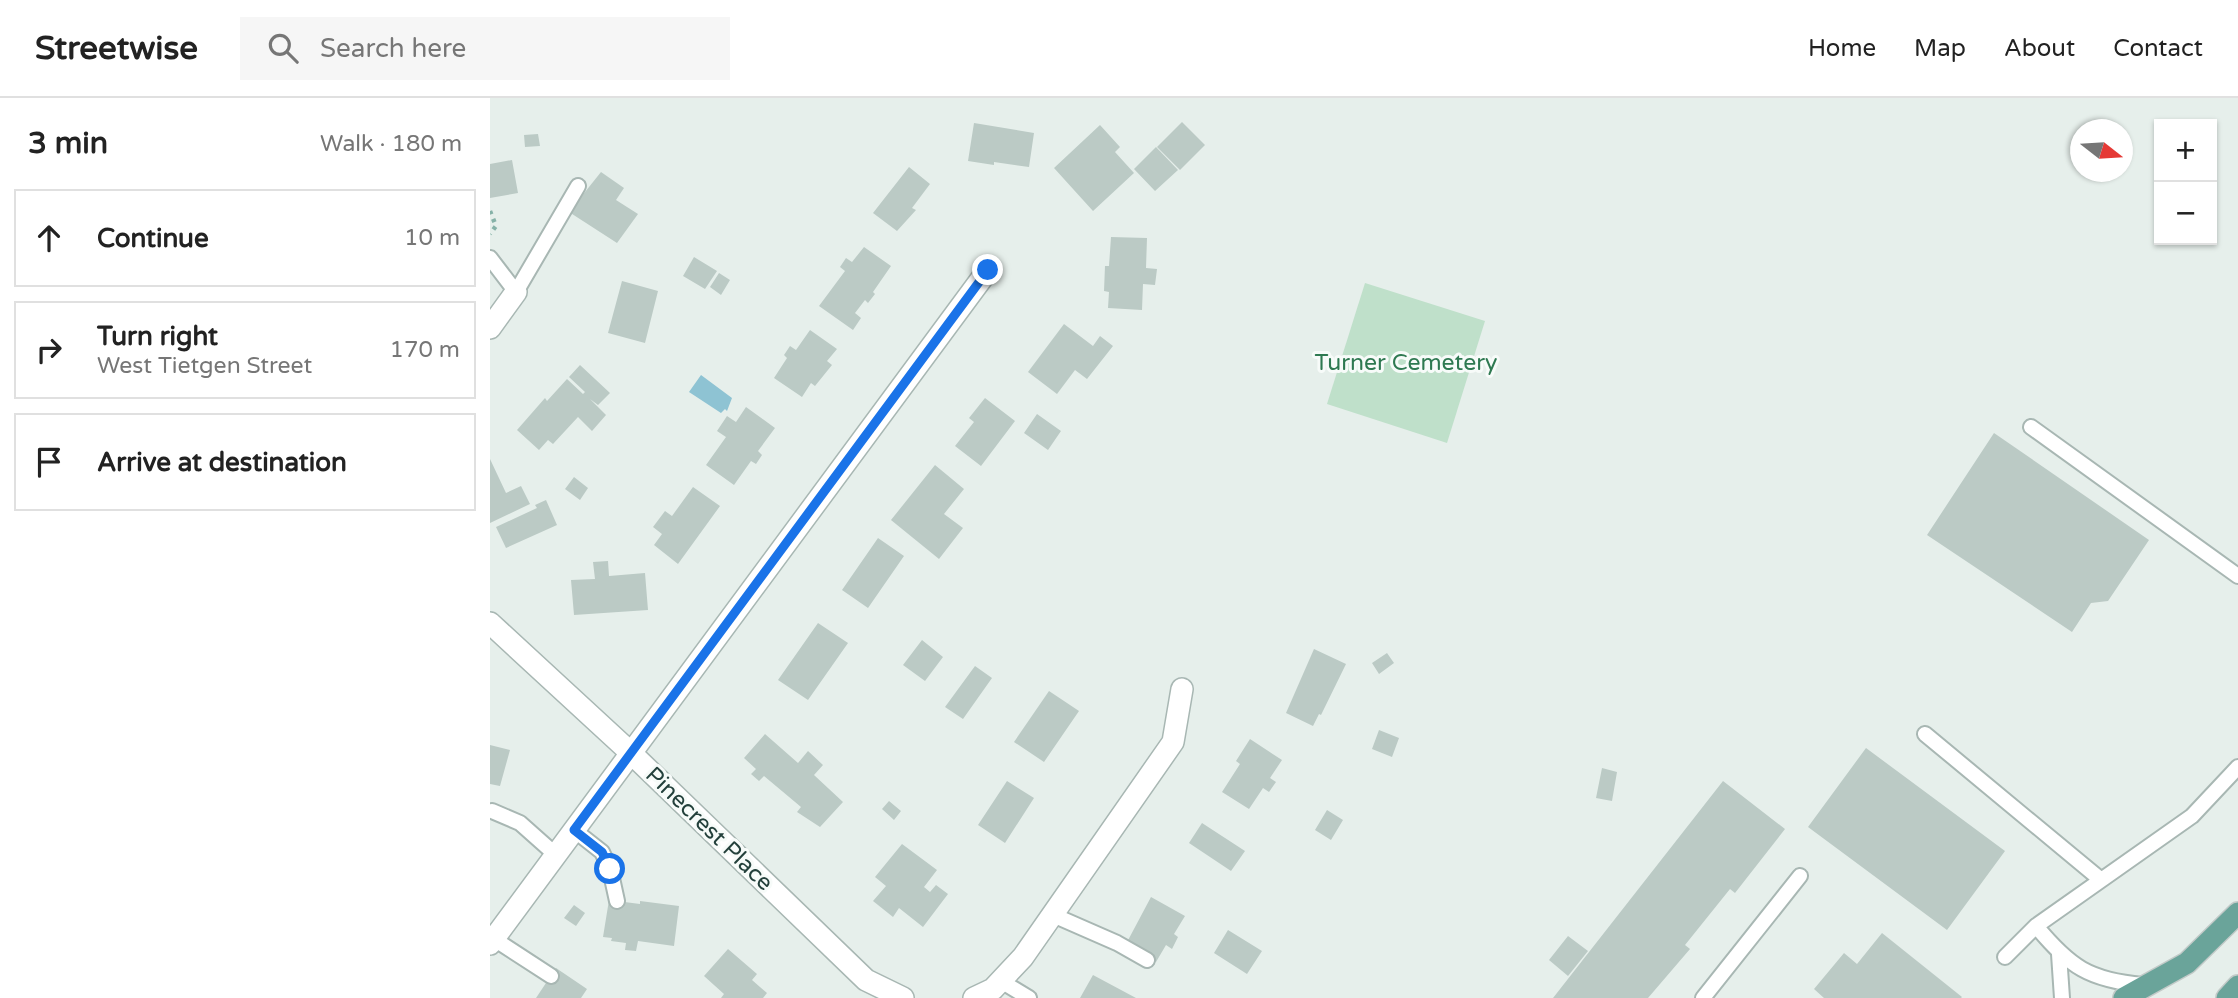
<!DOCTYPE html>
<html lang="en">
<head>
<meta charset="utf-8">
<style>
  body { margin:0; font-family:"Varela Round",sans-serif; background:#f6f6f6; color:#222 }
  .controls { position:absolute; right:21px; top:21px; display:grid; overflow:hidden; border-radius:0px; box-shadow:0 2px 5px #0004 }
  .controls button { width:63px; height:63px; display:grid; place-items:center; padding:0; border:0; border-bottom:2px solid #e0e0e0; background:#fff; color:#222; font:35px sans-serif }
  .compass { position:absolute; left:1580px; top:21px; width:63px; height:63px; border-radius:50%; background:#fff; box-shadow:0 2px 5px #0004; rotate:107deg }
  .stop { position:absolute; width:21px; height:21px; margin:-16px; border:5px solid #1a73e8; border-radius:50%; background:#fff }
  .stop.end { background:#1a73e8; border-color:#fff; box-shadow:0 2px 7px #0008 }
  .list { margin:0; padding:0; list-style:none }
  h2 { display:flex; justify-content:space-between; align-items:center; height:91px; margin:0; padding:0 28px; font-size:30px }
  h2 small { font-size:23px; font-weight:400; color:#767676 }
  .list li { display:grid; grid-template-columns:46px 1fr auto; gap:21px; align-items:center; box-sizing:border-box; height:98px; margin:0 14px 14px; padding:0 14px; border:2px solid #e0e0e0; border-radius:0px }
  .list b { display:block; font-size:26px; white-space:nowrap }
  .list p { margin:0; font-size:23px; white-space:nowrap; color:#767676 }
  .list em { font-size:23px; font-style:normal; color:#767676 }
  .icon { flex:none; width:38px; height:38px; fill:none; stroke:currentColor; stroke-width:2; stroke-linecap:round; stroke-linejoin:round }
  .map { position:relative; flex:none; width:1748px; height:900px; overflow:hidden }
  header { display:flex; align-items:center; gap:42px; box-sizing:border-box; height:98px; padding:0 35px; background:#fff; border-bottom:2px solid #e0e0e0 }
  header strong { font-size:33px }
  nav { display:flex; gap:38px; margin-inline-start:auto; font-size:24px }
  .search { width:490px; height:63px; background:#f6f6f6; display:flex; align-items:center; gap:18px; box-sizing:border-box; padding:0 24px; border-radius:0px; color:#767676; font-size:26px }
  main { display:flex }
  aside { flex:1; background:#fff }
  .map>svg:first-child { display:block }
  .green { fill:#bfe0ca }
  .water { fill:#8ec3d3 }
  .building { fill:#bbcac5 }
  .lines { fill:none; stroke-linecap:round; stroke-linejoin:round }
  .lane-casing { stroke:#a8b7b3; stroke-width:18 }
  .street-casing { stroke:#a8b7b3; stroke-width:24 }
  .primary-casing { stroke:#c2cac8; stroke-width:24 }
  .path { stroke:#86b2a8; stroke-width:4.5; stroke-dasharray:3.5 5; stroke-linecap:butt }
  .lane { stroke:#fff; stroke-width:14 }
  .street { stroke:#fff; stroke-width:21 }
  .primary { stroke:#6aa49a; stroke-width:21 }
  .route { stroke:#1a73e8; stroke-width:9 }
  .labels { text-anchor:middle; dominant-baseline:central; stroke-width:6; stroke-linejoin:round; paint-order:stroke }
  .park-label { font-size:23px; fill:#2e7951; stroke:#f7fbf9 }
  .street-label { font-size:23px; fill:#24413c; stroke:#f7fbf9 }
</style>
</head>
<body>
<header>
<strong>Streetwise</strong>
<div class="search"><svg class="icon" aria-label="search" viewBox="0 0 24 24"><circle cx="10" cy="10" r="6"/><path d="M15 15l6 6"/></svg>Search here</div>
<nav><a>Home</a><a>Map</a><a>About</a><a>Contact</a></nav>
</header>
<main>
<aside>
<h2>3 min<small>Walk · 180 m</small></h2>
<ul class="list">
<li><svg class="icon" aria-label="ahead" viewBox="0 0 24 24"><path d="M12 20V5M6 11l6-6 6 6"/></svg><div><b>Continue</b></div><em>10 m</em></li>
<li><svg class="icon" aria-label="right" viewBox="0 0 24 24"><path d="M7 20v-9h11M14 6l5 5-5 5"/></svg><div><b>Turn right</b><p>West Tietgen Street</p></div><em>170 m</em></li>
<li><svg class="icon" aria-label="arrive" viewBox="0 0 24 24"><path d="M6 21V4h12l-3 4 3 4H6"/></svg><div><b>Arrive at destination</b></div></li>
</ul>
</aside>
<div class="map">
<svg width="1748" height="900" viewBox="0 0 1748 900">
  <rect width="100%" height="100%" fill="#e6efeb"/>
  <path class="green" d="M875 185 995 223 957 345 837 306Z"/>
  <path class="water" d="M211 277 242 300 237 313 235 311 231 315 199 294Z"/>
  <path class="building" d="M692 24 715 47 690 72 667 49Z
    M484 25 544 35 539 69 504 64V67L478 63Z
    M610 27 630 49 625 54 644 75 603 113 564 70Z
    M48 36 50 48 35 49 34 37Z
    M666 49 688 72 665 93 644 71Z
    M22 62 28 95 0 100V66Z
    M419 69 440 86 422 110 426 112 407 133 383 115Z
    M111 74 134 90 126 102 148 116 127 145 79 114Z
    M621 139 657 140 656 170 667 171 665 187 653 186 652 212 618 210 619 194 614 193 615 168H619Z
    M374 149 401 168 383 194 385 196 378 205 375 202 365 215 371 220 363 232 329 208 355 173 350 169 356 160 362 164Z
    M204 159 227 173 215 191 193 178Z
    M229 175 240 182 231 197 220 189Z
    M132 183 168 193 155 245 118 235Z
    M574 226 603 248 610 238 623 248 597 281 585 272 567 296 538 274Z
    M320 232 347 251 337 263 342 267 325 288 321 285 312 299 284 280 297 260 294 257 300 248 306 252Z
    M90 267 120 295 108 307 100 301 116 317 102 333 88 319 63 346 58 342 49 352 27 332 55 300 57 303 77 281 93 296 95 294 79 279Z
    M495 300 525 323 491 368 465 348 484 324 479 320Z
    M256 309 285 330 268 353 272 357 266 366 261 363 244 387 216 367 236 339 227 333 237 318 246 324Z
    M547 316 571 333 558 352 534 335Z
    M1504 335 1659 442 1618 503 1601 505 1582 534 1437 437Z
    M0 361 16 395 31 388 40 406 0 425Z
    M445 367 474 391 454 416 473 430 449 461 401 422Z
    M84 379 98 390 90 402 75 391Z
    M203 389 230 408 188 466 164 447 172 436 163 429 175 413 182 418Z
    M56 402 67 427 16 450 6 429 47 410 45 407Z
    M388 440 414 458 378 510 352 492Z
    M118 463 119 478 155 475 158 512 84 517 81 482 105 481 103 464Z
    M328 525 358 545 318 602 288 582Z
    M432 542 453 559 435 583 413 567Z
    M824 551 856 566 831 617 829 616 823 628 796 615Z
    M897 555 904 565 889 576 882 565Z
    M485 568 502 580 473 621 455 609Z
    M559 593 589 613 554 664 524 644Z
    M889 632 909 640 902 659 882 651Z
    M275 636 308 665 318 653 333 667 324 677 353 704 330 729 307 714 311 709 274 678 269 683 261 676 266 671 254 660Z
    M760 641 792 662 780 680 786 684 779 694 773 690 759 711 732 694 750 666 746 663Z
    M0 647 20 652 10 688 0 686Z
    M1376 650 1515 753 1457 832 1318 729Z
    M1112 670 1127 674 1122 703 1106 700Z
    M517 683 544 700 515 745 488 727Z
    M1233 683 1295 731 1245 795 1240 791 1195 847 1200 851 1158 900H1063Z
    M399 703 411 713 404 722 392 711Z
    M837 712 853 722 841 742 825 732Z
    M712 725 755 753 741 773 699 745Z
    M412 746 447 772 434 789 440 794 446 787 458 796 433 829 409 810 403 819 383 803 396 788 385 779Z
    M661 799 695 818 684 836 688 839 682 851 676 847 666 864 636 846Z
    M119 802 150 806V803L189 808 184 848 148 843 146 853 135 852 136 845 121 843 122 840 113 839Z
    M84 807 95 815 86 828 74 820Z
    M738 832 772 853 757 876 724 855Z
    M1392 835 1472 899 1471 900H1334L1324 891 1354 855 1367 866Z
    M1078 838 1098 853 1078 878 1059 862Z
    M238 851 267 876 262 882 277 895 273 900H231L234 896 214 878Z
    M66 870 97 891 91 900H46Z
    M603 877 646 900H590Z"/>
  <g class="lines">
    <g class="lane-casing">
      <path id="lane" d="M0 160 26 194
        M26 194 88 88
        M1541 329 1748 478
        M1435 636 1610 781
        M2 713 30 725 66 757
        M84 732 112 754 120 771 127 803
        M563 817 627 845 657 862
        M4 841 61 878
        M1569 856 1572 900
        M1515 859 1546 828
        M511 883 539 900
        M1653 887C1599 882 1580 869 1546 828L1702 718 1748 669
        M1213 900 1310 778"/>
    </g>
    <g class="street-casing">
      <path id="street" d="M0 230 26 194
        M0 525 141 655 376 882 413 900
        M0 846 498 172
        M484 900 503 891 533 859 683 644 692 591"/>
    </g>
    <g class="primary-casing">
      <path id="primary" d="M1634 900 1697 865 1748 815
        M1737 900 1748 888"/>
    </g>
    <path class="path" d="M0 113 6 128 0 136"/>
    <use href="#lane" class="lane"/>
    <use href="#street" class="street"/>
    <use href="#primary" class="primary"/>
  </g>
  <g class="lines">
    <path class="route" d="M120 771 112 754 84 732 498 172"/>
  </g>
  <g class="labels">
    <g class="park-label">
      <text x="916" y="265">Turner Cemetery</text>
    </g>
    <g class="street-label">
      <text transform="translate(219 731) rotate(44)">Pinecrest Place</text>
    </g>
  </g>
</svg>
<div class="controls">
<button>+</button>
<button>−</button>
</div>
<svg class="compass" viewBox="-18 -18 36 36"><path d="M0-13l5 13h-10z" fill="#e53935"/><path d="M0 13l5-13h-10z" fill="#767676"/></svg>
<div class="stop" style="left:120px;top:771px"></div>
<div class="stop end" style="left:498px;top:172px"></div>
</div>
</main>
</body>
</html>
